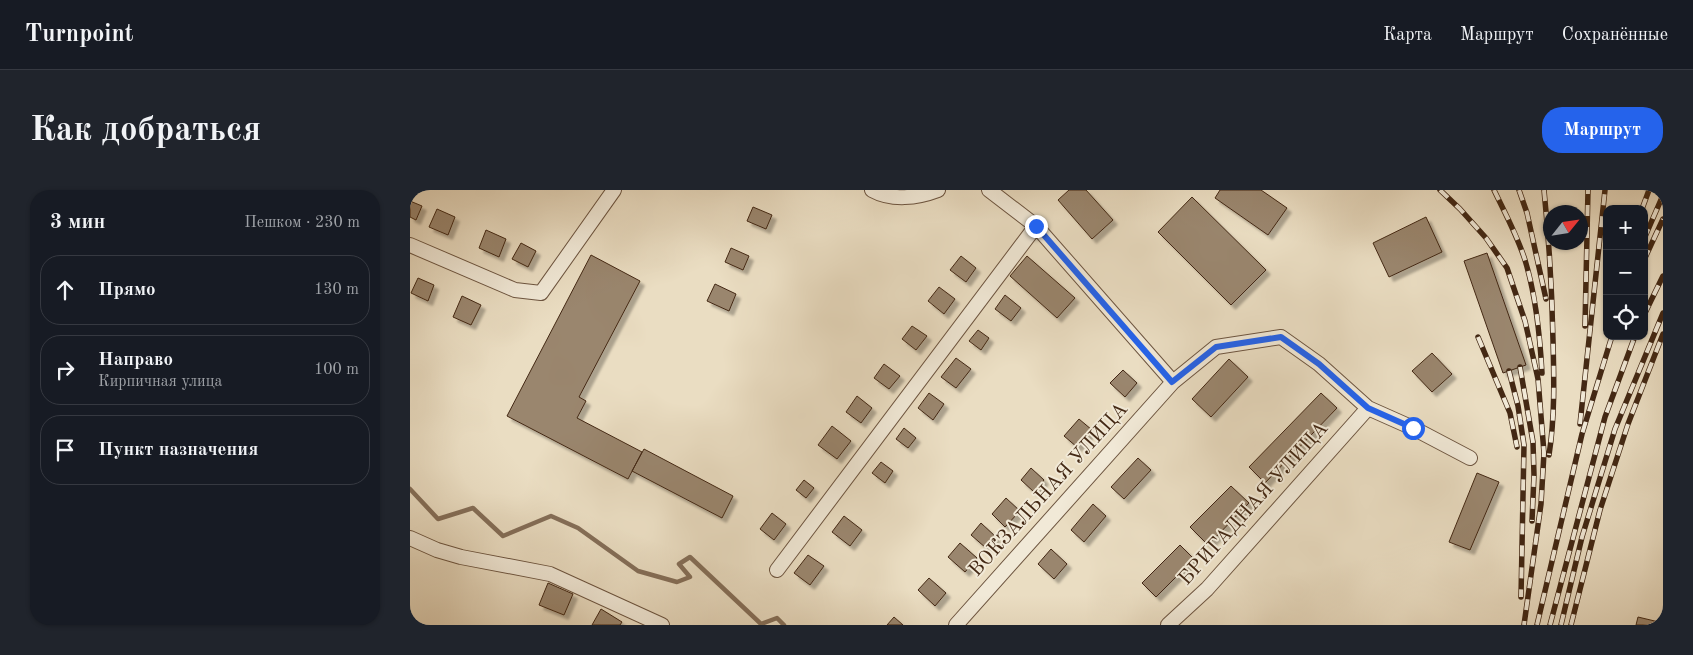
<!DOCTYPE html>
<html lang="ru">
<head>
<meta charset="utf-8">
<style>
  body { margin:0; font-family:"Old Standard TT",serif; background:#20242c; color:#f1f3f6 }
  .controls { position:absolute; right:15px; top:15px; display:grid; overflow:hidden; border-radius:10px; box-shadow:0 1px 4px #0004 }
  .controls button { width:45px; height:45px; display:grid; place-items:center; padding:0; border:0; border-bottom:1px solid #363941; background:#171b24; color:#f1f3f6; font:25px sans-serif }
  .compass { position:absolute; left:1133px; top:15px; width:45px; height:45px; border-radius:50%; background:#171b24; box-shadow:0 1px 4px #0004; rotate:60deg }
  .stop { position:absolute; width:15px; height:15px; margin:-11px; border:4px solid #2563eb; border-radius:50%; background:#fff }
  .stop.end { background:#2563eb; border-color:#fff; box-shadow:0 1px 5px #0008 }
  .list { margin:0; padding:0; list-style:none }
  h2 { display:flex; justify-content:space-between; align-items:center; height:65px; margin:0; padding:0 20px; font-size:21px }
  h2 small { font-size:16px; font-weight:400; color:#9ea1a6 }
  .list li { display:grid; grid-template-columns:32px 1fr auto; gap:15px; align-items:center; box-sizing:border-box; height:70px; margin:0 10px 10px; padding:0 10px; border:1px solid #363941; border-radius:20px }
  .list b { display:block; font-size:19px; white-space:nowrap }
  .list p { margin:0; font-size:16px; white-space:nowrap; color:#9ea1a6 }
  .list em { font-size:16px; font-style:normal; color:#9ea1a6 }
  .icon { flex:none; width:28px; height:28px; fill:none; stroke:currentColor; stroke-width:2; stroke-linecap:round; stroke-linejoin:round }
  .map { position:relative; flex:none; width:1253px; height:435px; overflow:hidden; border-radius:20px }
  header { display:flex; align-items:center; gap:30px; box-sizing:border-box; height:70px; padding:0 25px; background:#171b24; border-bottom:1px solid #363941 }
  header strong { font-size:24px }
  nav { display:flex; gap:28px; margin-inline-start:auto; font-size:18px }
  .intro { display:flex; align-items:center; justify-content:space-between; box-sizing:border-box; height:120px; padding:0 30px }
  h1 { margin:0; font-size:35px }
  .button { padding:12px 22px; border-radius:20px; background:#2563eb; color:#fff; font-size:18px; font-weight:700 }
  main { display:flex; gap:30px; padding:0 30px }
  aside { flex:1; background:#171b24; border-radius:20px; box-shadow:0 1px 4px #0004 }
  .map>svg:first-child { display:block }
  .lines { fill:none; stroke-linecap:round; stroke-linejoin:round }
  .stream { stroke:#856f59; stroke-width:4.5 }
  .building { fill:#9a866e; stroke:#432814; filter:url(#shadow) }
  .minor-casing { stroke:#6d5540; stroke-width:16 }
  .minor { stroke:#f1e9d7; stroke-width:14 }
  .rail-casing { stroke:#432814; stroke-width:5.5 }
  .rail { stroke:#f1e9d7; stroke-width:4; stroke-dasharray:11; stroke-linecap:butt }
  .route { stroke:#2563eb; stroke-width:6 }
  .labels { text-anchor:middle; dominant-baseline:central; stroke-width:4; stroke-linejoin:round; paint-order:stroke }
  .street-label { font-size:20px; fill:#432814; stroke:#f1e9d7 }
</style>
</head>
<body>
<header>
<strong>Turnpoint</strong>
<nav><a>Карта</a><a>Маршрут</a><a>Сохранённые</a></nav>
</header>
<div class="intro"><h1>Как добраться</h1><a class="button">Маршрут</a></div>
<main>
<aside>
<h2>3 мин<small>Пешком · 230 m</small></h2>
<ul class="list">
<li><svg class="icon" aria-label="ahead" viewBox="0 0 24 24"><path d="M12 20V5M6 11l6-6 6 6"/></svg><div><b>Прямо</b></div><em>130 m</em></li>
<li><svg class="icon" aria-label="right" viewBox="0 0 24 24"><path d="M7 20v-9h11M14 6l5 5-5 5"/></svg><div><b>Направо</b><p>Кирпичная улица</p></div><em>100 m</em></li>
<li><svg class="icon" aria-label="arrive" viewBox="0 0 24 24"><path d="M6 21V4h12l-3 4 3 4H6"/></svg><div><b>Пункт назначения</b></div></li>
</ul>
</aside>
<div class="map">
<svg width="1253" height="435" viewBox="0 0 1253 435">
  <defs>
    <filter id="shadow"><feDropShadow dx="4.5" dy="4.5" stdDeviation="1" flood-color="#0004"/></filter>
  </defs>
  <rect width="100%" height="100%" fill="#eaddc2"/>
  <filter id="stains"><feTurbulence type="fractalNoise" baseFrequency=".004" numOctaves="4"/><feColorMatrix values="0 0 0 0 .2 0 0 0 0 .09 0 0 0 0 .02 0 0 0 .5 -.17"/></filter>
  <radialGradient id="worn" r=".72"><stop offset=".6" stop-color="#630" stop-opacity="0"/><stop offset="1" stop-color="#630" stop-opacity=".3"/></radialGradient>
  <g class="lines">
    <path class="stream" d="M0 299 28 329 63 318 93 346 141 326 168 338 228 381 267 392 280 387 269 374 280 367 351 434 367 428 374 435"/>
  </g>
  <path class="building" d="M659 0H676L703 30 682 49 648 10Z
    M810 0H851L877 18 858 45 805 8Z
    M782 7 856 80 821 115 748 42Z
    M0 11 12 16 6 30 0 27Z
    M343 17 362 25 356 39 337 31Z
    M27 19 45 27 38 45 19 37Z
    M1016 27 1032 62 979 87 963 53Z
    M76 40 96 49 89 67 69 58Z
    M111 53 126 61 118 77 102 69Z
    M321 58 339 66 333 80 315 72Z
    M1077 63 1116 175 1093 183 1054 71Z
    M181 65 230 91 169 207 176 211 167 228 232 262 218 289 97 226Z
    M551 66 566 78 556 92 540 80Z
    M617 66 665 108 647 128 600 86Z
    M8 88 24 95 18 111 1 103Z
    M305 94 326 104 319 121 297 111Z
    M529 97 545 109 534 124 518 111Z
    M595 105 611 118 601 131 585 119Z
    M52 106 71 115 61 135 43 127Z
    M502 136 517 146 506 160 492 149Z
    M568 140 579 148 571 160 559 151Z
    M1022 163 1042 184 1022 202 1002 181Z
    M546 168 561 179 546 198 531 187Z
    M819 169 838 187 801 227 782 209Z
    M474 174 490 186 479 199 464 188Z
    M713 180 727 193 715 207 700 193Z
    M519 203 534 214 523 230 508 218Z
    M911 203 927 218 855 293 839 277Z
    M447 206 462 218 451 233 436 222Z
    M669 229 682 240 667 257 654 246Z
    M422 236 441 251 427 269 408 255Z
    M494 238 506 248 498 258 486 249Z
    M234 259 323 306 312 328 222 281Z
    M728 268 741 280 714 309 701 297Z
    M471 272 483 281 475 293 462 283Z
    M621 278 634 290 624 302 611 290Z
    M1067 283 1089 292 1060 360 1039 352Z
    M394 290 404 298 396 308 386 300Z
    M821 296 839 313 798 355 780 337Z
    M596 308 610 321 595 337 582 324Z
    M683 314 696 326 674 352 661 340Z
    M362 323 376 334 364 350 350 339Z
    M434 326 452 340 440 356 422 342Z
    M571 333 586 347 576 358 561 345Z
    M550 353 567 368 555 382 538 367Z
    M770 355 784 369 746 407 732 393Z
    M641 359 657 374 644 389 628 374Z
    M398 365 414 376 400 395 384 383Z
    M519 388 536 403 525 416 508 400Z
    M138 393 163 404 154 425 129 415Z
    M191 419 212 432 210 435H182Z
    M484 427 493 435H477Z
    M1228 427 1253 433V435H1226Z"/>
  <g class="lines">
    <g class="minor-casing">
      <path id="minor" d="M462 0C482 11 507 8 528 0
        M579 0 626 36 763 192
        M0 55 105 100 131 103 204 0
        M0 348 27 360 51 367 140 384 252 435
        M367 380 626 36
        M546 435 763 192 806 157 871 147 909 174 958 218 1003 238 1060 268
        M758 435 797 399 958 218"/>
    </g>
    <use href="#minor" class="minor"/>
    <g class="rail-casing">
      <path id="rail" d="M1030 0 1050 19 1076 48 1097 78 1115 131 1128 189 1134 263 1131 314 1114 435
        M1084 0C1095 23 1107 45 1115 70 1126 106 1130 146 1132 183
        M1109 0 1117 23 1136 109
        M1134 0C1139 50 1142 100 1143 150 1144 188 1145 227 1139 265
        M1232 19 1239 0
        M1234 49 1253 5
        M1234 70 1253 29
        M1234 125 1253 86
        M1175 136 1178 0
        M1068 147 1100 223 1107 257
        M1110 177 1123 252 1124 285 1122 331
        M1099 181 1108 216 1114 255 1111 407
        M1170 234 1195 0
        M1127 435 1172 244 1202 146
        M1140 435 1195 227 1225 146
        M1151 435 1172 347 1205 239 1253 123
        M1161 435 1190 320 1218 234 1253 144"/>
    </g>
    <use href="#rail" class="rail"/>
  </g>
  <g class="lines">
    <path class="route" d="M626 36 762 192 806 157 871 147 909 174 958 218 1003 238"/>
  </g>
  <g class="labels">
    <g class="street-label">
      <text transform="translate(639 300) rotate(-48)">ВОКЗАЛЬНАЯ УЛИЦА</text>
      <text transform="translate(844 314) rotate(-48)">БРИГАДНАЯ УЛИЦА</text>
    </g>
  </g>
  <rect width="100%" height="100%" filter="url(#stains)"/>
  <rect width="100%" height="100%" fill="url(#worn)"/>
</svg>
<div class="controls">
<button>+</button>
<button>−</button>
<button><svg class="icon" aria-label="locate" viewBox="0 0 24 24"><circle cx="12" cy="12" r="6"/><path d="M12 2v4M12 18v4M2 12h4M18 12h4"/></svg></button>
</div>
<svg class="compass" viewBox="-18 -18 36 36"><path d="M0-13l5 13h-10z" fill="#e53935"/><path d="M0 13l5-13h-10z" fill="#9ea1a6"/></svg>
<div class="stop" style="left:1003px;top:238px"></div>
<div class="stop end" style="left:626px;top:36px"></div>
</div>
</main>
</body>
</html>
